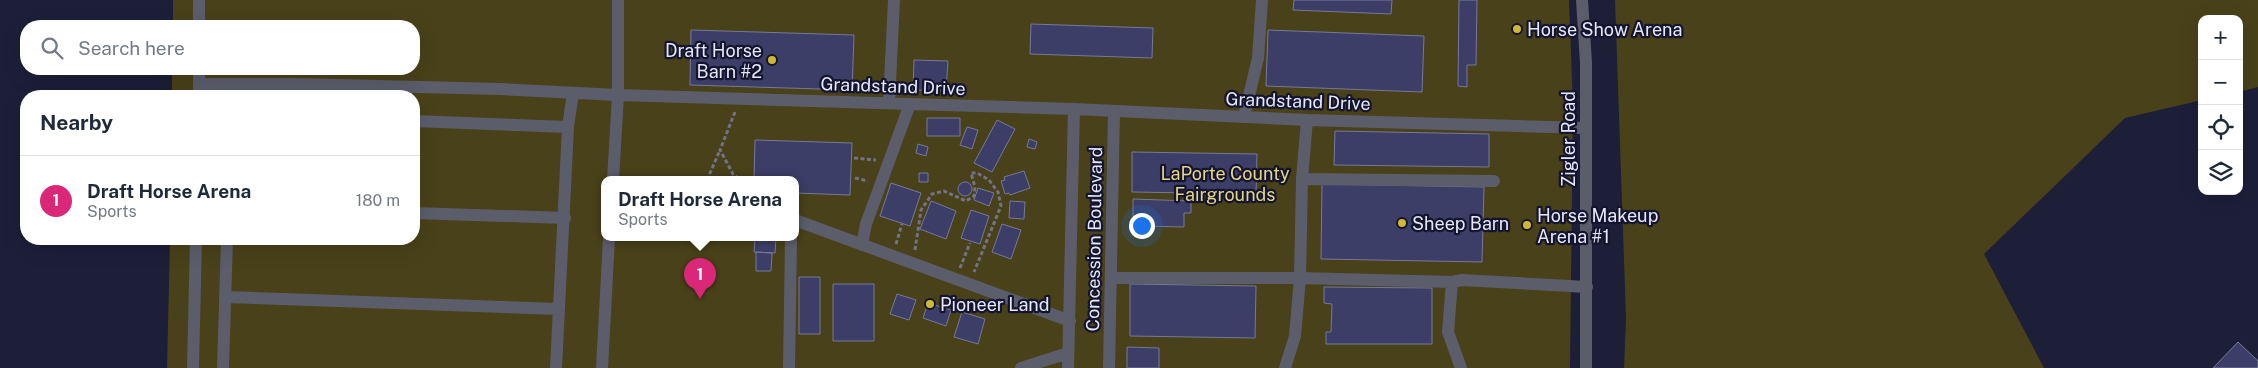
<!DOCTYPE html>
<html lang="en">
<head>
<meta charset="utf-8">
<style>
  body { margin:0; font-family:"Public Sans",sans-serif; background:#f2f2f3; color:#1f2937 }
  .controls { position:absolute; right:15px; top:15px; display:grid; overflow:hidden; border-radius:10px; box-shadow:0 5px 20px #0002 }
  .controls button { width:45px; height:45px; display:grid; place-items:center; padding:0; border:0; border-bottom:1px solid #e0e1e3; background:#fff; color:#1f2937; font:25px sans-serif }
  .you { position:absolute; left:1141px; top:225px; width:18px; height:18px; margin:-12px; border:4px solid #fff; border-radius:50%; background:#1a73e8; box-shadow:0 0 0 8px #1a73e833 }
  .badge { display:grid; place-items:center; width:32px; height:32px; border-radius:50%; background:#db2777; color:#fff; font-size:16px; font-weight:700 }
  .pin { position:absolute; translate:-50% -41px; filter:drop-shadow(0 1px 2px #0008) }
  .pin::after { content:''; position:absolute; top:26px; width:18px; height:15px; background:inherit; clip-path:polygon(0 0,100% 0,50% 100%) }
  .popup { position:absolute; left:601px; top:176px; width:198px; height:65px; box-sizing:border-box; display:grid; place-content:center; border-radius:10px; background:#fff; filter:drop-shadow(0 1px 4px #0005); font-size:16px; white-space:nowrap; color:#747a83 }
  .popup b { font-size:19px; color:#1f2937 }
  .popup::after { content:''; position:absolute; left:50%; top:100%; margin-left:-10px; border:10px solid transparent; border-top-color:#fff }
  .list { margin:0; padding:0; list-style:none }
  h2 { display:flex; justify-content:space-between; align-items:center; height:65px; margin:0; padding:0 20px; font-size:21px }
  h2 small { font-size:16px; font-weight:400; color:#747a83 }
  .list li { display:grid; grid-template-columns:32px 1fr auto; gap:15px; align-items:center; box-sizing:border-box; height:90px; padding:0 20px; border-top:1px solid #e0e1e3 }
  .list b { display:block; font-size:19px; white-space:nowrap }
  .list p { margin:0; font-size:16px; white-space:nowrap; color:#747a83 }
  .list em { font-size:16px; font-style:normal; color:#747a83 }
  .icon { flex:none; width:28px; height:28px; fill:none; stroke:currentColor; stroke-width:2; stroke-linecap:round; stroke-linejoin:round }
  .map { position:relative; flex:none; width:2258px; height:368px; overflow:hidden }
  .search { position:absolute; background:#fff; box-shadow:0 5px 20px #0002; left:20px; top:20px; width:400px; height:55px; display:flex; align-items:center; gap:12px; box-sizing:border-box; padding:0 18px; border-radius:20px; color:#747a83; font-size:19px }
  .panel { position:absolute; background:#fff; box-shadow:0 5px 20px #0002; left:20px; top:90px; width:400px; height:155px; border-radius:20px }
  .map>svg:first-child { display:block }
  .green { fill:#494119; fill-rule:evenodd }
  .building { fill:#3d3e67; stroke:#767999 }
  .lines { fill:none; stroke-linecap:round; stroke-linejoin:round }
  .path { stroke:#72738a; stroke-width:3; stroke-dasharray:4 2.5; stroke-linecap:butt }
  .minor { stroke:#5c5d6b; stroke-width:12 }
  .poi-dot { fill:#cfb837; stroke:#14142e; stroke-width:2 }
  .labels { text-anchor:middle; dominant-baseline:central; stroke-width:4.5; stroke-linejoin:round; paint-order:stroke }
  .poi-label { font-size:18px; fill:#e5e7f9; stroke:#14142e; text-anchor:start }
  .street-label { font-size:18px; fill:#e5e7f9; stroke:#14142e }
  .park-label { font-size:18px; fill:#e4d587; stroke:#14142e }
</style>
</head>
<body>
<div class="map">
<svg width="2258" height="368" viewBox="0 0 2258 368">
  <rect width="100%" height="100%" fill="#1d1e38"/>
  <path class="green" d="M173 0H1569L1573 107 1570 368H167L170 239H414V96H172V69H414V26H173ZM605 180H795V238H605Z
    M1615 0H2258V87L2239 92V19H2202V100L2125 118 1984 254 2044 368H1624L1626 318Z"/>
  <path class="building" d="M1294 0H1392L1391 14 1293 10Z
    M1459 0H1477L1476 65H1467V87L1458 86Z
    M1031 24 1153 28 1152 58 1030 54Z
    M691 30 854 35 852 90 690 85Z
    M1268 30 1424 36 1422 92 1266 86Z
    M914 60 948 61 946 91 913 90Z
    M927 118H960V136H927Z
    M997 120 1015 129 992 172 974 163Z
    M967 127 978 130 972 149 960 145Z
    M1335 131 1489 134V167L1334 165Z
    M1029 139 1037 142 1035 149 1027 147Z
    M755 140 852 143 850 195 795 193V180H754Z
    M918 144 928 147 926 156 916 153Z
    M1132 152 1257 154 1256 194 1132 192Z
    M1024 171 1030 188 1010 195 1009 193 1005 194 1001 181 1005 180 1004 177Z
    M919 173H928V182H919Z
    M958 189a7 7 0 1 1 14 0a7 7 0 1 1-14 0Z
    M891 183 921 193 910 226 880 216Z
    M1322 184 1484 187 1482 262 1321 259Z
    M978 188 994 193 989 206 974 200Z
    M1133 199 1191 201V213H1184V227L1143 226V217L1133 216Z
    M931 201 956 211 946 239 920 229Z
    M1010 201 1025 202 1024 219 1009 218Z
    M971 210 989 216 980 244 961 238Z
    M1002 224 1021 230 1011 259 992 252Z
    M755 238H776L775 253 754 252Z
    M756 252 772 253 771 271H756Z
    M799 277H820V334H799Z
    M833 284H874V341H833Z
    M1130 284 1256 286 1255 338 1130 336Z
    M1324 287 1432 288V344H1326V332H1331L1332 304 1324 303Z
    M897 294 916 300 909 320 890 314Z
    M928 303 951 310 946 326 923 318Z
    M962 312 985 319 978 344 954 337Z
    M2238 342 2258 361V368H2213Z
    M1127 347 1159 348V368H1127Z"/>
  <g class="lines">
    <path class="path" d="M735 112 720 150 733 174 740 180
      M854 158 876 160
      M1257 176 1289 178
      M855 178 868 181
      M707 180 720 150
      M896 244 902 224
      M915 250 921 210 932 194 944 191 966 201 974 196 975 187 971 173H977L989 180 998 192 1001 206 974 272
      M960 268 970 243"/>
    <path class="minor" d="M199 0V26
      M1582 0 1586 63V368
      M199 84H297L500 89 618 95 1074 109 1307 120 1585 128
      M199 96V69
      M889 103 894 0
      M1244 117 1258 58 1262 0
      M414 121 568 127
      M1302 179 1494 181
      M613 180 618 95V0
      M414 213 565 218
      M795 220 1070 321
      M862 245 866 224 910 104
      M1111 278H1300L1452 282
      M225 297 559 309
      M193 368 196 239
      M223 368 227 239
      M556 368 568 127 573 93
      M602 368 609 238
      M789 368 791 238
      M1021 368 1068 353
      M1068 368 1074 109
      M1109 368 1114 111
      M1285 368 1295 336 1300 278 1302 179 1307 120
      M1461 368 1448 332 1452 282 1462 280 1587 287"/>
  </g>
  <g class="poi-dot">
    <circle cx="1517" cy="29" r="5"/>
    <circle cx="772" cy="60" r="5"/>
    <circle cx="1402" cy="223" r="5"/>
    <circle cx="1527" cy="225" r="5"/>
    <circle cx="930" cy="304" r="5"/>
  </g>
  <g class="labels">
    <g class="poi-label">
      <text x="1527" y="29">Horse Show Arena</text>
      <text x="762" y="50" text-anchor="end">Draft Horse<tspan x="762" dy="21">Barn #2</tspan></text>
      <text x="1537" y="215">Horse Makeup<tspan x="1537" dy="21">Arena #1</tspan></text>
      <text x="1412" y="223">Sheep Barn</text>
      <text x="940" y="304">Pioneer Land</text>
    </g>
    <g class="street-label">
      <text transform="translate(893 86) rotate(2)">Grandstand Drive</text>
      <text transform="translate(1298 101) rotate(2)">Grandstand Drive</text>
      <text transform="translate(1568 139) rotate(-90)">Zigler Road</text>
      <text transform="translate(1094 239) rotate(-89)">Concession Boulevard</text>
    </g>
    <g class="park-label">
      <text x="1225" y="173">LaPorte County<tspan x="1225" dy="21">Fairgrounds</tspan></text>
    </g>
  </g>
</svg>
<div class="controls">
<button>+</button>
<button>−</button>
<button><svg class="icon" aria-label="locate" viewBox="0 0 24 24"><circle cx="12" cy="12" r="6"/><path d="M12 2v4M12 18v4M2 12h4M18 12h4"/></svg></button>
<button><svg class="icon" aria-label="layers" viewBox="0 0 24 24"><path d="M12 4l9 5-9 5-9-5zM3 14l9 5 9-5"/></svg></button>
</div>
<div class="you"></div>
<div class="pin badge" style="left:700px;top:299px">1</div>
<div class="popup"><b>Draft Horse Arena</b>Sports</div>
<div class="search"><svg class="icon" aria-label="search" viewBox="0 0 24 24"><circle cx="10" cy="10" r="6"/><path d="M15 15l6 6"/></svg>Search here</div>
<section class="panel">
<h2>Nearby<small></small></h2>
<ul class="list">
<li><span class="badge">1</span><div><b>Draft Horse Arena</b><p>Sports</p></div><em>180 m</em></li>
</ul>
</section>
</div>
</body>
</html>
